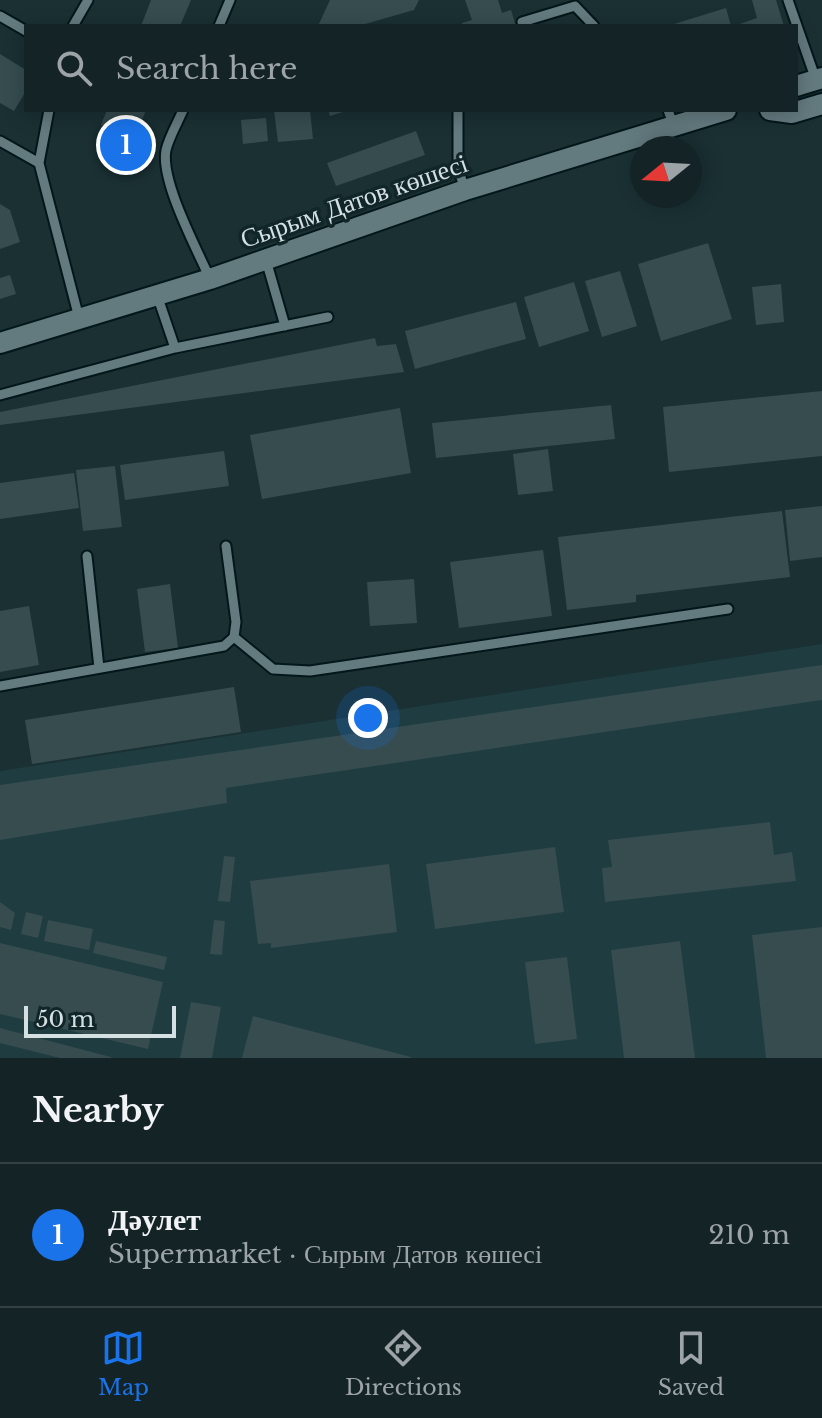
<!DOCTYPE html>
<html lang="en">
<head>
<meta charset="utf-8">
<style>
  body { margin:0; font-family:"Libre Baskerville",serif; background:#213032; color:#f1f3f6 }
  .compass { position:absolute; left:630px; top:136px; width:72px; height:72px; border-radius:50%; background:#142426; box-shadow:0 4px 20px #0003; rotate:252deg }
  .scale { position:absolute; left:24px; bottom:20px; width:152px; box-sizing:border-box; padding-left:8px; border:4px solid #d4e0e2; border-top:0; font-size:22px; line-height:28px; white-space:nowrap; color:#d4e0e2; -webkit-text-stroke:6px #112629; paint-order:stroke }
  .you { position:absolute; left:368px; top:718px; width:28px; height:28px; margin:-20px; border:6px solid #fff; border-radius:50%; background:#1a73e8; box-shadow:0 0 0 12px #1a73e833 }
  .badge { display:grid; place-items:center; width:52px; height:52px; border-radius:50%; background:#1a73e8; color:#fff; font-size:26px; font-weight:700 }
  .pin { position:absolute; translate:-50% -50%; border:4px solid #fff; box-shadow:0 2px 8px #0006 }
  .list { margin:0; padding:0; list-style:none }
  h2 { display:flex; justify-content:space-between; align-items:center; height:104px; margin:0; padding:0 32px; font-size:34px }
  h2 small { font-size:26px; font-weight:400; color:#9da4a7 }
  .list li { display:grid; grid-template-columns:52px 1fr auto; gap:24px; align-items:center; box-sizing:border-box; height:144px; padding:0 32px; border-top:2px solid #334143 }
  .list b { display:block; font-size:30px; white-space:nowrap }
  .list p { margin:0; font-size:26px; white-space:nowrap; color:#9da4a7 }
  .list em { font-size:26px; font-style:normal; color:#9da4a7 }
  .icon { flex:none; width:44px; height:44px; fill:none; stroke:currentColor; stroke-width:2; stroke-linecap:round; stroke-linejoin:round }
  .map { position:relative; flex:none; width:822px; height:1058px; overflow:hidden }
  .search { position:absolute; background:#142426; box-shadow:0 4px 20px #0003; left:24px; right:24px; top:24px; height:88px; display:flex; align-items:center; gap:20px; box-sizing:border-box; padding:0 28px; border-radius:0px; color:#9da4a7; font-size:30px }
  .sheet { height:248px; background:#142426 }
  nav { display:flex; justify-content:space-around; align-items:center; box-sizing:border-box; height:112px; border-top:2px solid #334143; background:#142426; font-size:22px; color:#9da4a7 }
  nav a { display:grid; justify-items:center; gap:4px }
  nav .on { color:#1a73e8 }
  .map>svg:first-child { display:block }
  .built { fill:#1f3c41 }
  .building { fill:#364c4f }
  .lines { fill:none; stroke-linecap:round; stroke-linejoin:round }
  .lane-casing { stroke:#03171b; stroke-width:13 }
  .secondary-casing { stroke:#03171b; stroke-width:24 }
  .lane { stroke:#637a7e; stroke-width:9 }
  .secondary { stroke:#637a7e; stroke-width:20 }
  .labels { text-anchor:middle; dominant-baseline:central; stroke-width:7; stroke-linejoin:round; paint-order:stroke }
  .street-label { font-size:26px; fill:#d4e0e2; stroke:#112629 }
</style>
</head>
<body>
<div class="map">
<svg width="822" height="1058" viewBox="0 0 822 1058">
  <rect width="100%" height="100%" fill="#1a3033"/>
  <path class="built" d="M822 644V1058H0V771Z"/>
  <path class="building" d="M151 0H191L180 26H141Z
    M330 0H419L414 10 358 26H318Z
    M465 0H498L502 13 511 10 516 26H463L462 23 472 20Z
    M752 0H776L784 26H734L757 18Z
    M726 8 731 26H671V25Z
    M0 54 26 70V91L14 111 0 103Z
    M107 110H146L138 130 151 135 137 169 98 153 108 128 101 125Z
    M274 110H310L313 139 278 142Z
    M328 110H346V111L330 116Z
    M266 118 268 141 243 144 241 120Z
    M416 131 425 155 336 186 327 163Z
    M0 204 10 210 20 242 0 249Z
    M708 243 732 319 661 341 638 264Z
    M620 271 637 326 602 337 585 281Z
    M10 275 16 294 0 299V278Z
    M574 282 589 331 539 347 524 297Z
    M781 284 784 322 756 325 752 287Z
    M516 302 526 339 415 369 405 331Z
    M375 338 377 346 396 344 404 372 0 425V412Z
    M822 391V456L669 472 663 407Z
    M611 405 615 439 436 458 432 423Z
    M400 408 411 473 262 499 250 435Z
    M548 449 553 491 518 495 513 454Z
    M224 451 229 486 125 500 120 465Z
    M115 466 122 527 83 531 76 470Z
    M74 473 79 508 0 519V483Z
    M822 506V557L790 561 785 510Z
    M782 511 790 577 636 595V602L567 610 558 537Z
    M543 550 552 616 459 628 450 562Z
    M414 579 417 623 370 626 367 582Z
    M170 584 178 648 145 652 137 589Z
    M29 606 39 665 0 672V611Z
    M822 665V700L226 788 227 803 0 840V785Z
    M234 687 241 732 32 764 25 720Z
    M770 822 774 855 792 852 796 881 605 902 602 868 612 867 608 840Z
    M555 847 564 912 435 929 426 864Z
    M224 856 235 857 230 902 218 901Z
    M389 864 397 932 271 948V943L258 944 250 881Z
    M0 902 15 913 11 930 0 927Z
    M26 912 43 916 38 938 21 934Z
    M48 920 93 929 89 950 44 941Z
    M214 920 225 921 222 955 210 954Z
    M822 927V1058H766L752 935Z
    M96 941 167 957 164 970 93 953Z
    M680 941 695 1058H624L611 950Z
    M0 943 163 982 148 1049 0 1014Z
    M567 957 577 1039 535 1044 525 962Z
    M191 1002 221 1007 212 1058H180Z
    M253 1016 411 1057V1058H242Z
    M0 1028 111 1057V1058H60L0 1043Z"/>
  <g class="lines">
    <g class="lane-casing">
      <path id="lane" d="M788 0 816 80
        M0 16 26 31
        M522 22 575 6 594 26
        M73 26 88 0
        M219 26 230 0
        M49 110 39 163 79 318
        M183 110C178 122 169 137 166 150 160 181 197 249 210 279
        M458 110V169L465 189
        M668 110 674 127
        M0 141 39 163
        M266 260 285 326
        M157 295 175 348
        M0 395 175 348 328 317
        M87 556 99 668
        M234 637 273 669 310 671 728 609
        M0 686 224 646 234 637 236 622 226 546"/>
    </g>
    <g class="secondary-casing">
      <path id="secondary" d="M796 86 822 78
        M770 110 792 113 822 104
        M0 343 210 279 465 190 726 110"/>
    </g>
    <use href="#lane" class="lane"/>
    <use href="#secondary" class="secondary"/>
  </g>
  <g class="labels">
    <g class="street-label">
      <text transform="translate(354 201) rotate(-19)">Сырым Датов көшесі</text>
    </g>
  </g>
</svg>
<svg class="compass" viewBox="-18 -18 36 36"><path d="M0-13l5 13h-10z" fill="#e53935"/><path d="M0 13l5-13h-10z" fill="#9da4a7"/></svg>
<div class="scale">50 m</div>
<div class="you"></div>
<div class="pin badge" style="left:126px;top:145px">1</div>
<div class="search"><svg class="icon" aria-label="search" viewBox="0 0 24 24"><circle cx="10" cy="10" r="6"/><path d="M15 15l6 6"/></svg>Search here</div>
</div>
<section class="sheet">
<h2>Nearby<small></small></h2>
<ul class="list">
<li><span class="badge">1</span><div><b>Дәулет</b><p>Supermarket · Сырым Датов көшесі</p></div><em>210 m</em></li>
</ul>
</section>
<nav>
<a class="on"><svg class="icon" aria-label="map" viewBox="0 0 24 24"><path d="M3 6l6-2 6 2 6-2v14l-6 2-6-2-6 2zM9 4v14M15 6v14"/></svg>Map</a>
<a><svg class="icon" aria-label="directions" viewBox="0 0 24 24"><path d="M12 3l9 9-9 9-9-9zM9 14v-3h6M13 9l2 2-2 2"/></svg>Directions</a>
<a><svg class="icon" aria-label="saved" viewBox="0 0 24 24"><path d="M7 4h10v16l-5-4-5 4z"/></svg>Saved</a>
</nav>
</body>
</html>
